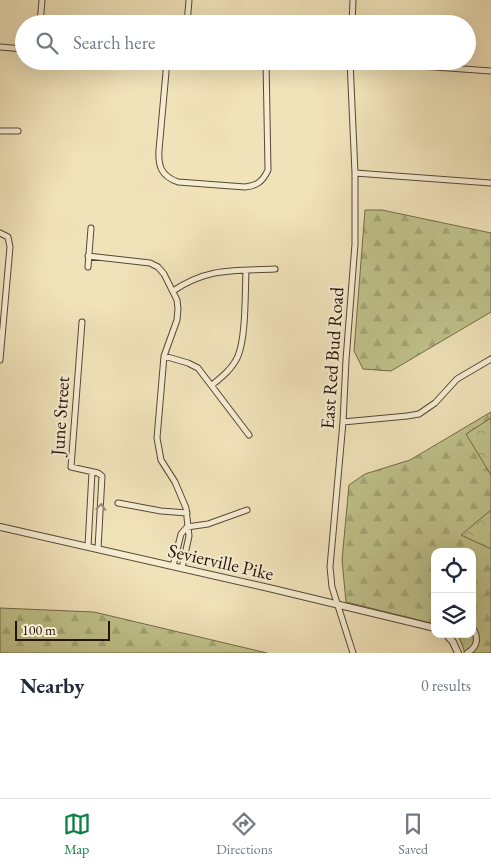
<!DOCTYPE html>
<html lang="en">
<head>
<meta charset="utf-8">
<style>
  body { margin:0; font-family:"EB Garamond",serif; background:#f2f2f3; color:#1f2937 }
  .controls { position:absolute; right:15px; bottom:15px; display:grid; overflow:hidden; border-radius:10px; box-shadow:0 5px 20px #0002 }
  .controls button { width:45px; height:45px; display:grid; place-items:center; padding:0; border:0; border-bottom:1px solid #e0e1e3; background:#fff; color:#1f2937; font:25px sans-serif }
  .scale { position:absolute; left:15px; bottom:12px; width:95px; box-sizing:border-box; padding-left:5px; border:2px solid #251307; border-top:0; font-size:14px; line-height:18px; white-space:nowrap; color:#251307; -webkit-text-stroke:4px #f5ecd2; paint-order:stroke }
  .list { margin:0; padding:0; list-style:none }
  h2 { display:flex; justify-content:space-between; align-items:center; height:65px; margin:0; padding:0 20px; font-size:21px }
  h2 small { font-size:16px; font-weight:400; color:#747a83 }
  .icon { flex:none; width:28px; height:28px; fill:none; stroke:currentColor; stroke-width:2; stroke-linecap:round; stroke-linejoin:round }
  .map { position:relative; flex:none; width:491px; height:653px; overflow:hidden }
  .search { position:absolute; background:#fff; box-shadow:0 5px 20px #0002; left:15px; right:15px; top:15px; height:55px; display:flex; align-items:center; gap:12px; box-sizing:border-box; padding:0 18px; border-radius:28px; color:#747a83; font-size:19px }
  .sheet { height:145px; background:#fff }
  nav { display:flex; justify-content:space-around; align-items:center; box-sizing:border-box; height:70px; border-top:1px solid #e0e1e3; background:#fff; font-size:14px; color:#747a83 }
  nav a { display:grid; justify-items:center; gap:2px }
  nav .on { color:#0b8043 }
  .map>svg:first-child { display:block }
  .forest { fill:url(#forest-firs); stroke:#726a49 }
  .park { fill:url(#park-crowns); stroke:#726a49 }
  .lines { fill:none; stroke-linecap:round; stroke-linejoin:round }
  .minor-casing { stroke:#584734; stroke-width:7 }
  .tertiary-casing { stroke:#584734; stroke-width:8 }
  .minor { stroke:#f5ecd2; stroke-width:5 }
  .tertiary { stroke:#f5ecd2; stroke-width:6 }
  .oneway { stroke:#978a77 }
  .labels { text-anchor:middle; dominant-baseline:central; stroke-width:4.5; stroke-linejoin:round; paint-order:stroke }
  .street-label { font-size:19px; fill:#251307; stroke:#f5ecd2 }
</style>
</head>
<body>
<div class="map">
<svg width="491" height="653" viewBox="0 0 491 653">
  <defs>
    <pattern id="forest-firs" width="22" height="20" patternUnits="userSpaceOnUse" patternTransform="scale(1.25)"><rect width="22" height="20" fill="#c0c28b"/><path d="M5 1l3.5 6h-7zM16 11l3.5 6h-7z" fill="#a5a676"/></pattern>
    <pattern id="park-crowns" width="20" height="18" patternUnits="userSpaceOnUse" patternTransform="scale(1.25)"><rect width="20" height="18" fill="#c0c28b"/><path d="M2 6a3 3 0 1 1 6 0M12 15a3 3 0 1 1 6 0" fill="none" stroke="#a5a676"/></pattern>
  </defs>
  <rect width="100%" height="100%" fill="#f0e2b9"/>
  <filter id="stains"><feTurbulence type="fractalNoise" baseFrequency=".004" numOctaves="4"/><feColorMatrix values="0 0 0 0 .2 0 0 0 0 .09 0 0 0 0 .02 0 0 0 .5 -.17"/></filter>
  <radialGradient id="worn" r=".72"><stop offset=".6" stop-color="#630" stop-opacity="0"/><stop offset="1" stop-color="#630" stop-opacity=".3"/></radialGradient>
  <path class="forest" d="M365 210H382L491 233V312L391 371 363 369 354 351Z
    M491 412V653H465L459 637 455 634H472V552H435V624L346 602 342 560 349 485 365 474 410 460Z
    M0 608 94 612 267 653H0Z"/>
  <path class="park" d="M491 418V475L466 434Z
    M491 510V549L461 535Z"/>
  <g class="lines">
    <g class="minor-casing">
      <path id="minor" d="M40 24 42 0
        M187 24 189 0
        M352 24 353 0
        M0 47 24 49
        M167 61 159 150C158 166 161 176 178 182L245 187C257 186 263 181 268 170L266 61
        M201 61H240
        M350 61 355 173V244L346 360 343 422 330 567 332 587 353 653
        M350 61 491 71
        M0 131H18
        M355 173 491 183
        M0 233 8 237 10 247 0 360
        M88 256 150 263 158 267 164 274 177 300 178 309 177 320 164 356 157 438 161 460 175 482 186 508 189 536 182 568
        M88 267 91 228
        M173 291C209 267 234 271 275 269
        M82 322 71 467 98 473 102 476 98 549
        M164 356 188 363 198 368 249 435
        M212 385C222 377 233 368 238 356 246 337 245 293 246 271
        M343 422 407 416 419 414 435 403 457 379 491 359
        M118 503 161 511 187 513
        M187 527 208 524 247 510
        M88 546 92 472
        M173 566 181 534 187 527
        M467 653C478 647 479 637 472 627"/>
    </g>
    <g class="tertiary-casing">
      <path id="tertiary" d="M0 527 273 589 435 628
        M446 634 453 642 458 653"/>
    </g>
    <use href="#minor" class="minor"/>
    <use href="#tertiary" class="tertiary"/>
  </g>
  <defs><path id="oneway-chevron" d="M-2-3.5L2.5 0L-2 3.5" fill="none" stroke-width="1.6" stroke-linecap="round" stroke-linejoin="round" transform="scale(1.25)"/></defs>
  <use class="oneway" href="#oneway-chevron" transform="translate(101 507) rotate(-86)"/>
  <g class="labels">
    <g class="street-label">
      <text transform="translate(332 358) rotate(-86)">East Red Bud Road</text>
      <text transform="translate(60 416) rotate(-86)">June Street</text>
      <text transform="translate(221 562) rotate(13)">Sevierville Pike</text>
    </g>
  </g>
  <rect width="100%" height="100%" filter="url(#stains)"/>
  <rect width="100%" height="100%" fill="url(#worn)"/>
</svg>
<div class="controls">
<button><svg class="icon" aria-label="locate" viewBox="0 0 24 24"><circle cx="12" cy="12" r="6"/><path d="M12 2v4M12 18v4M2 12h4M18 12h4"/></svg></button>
<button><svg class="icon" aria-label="layers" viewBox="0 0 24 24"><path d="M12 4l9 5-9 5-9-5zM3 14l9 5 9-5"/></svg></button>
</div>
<div class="scale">100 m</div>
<div class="search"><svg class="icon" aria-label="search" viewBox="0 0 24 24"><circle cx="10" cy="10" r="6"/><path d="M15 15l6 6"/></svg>Search here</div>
</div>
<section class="sheet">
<h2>Nearby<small>0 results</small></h2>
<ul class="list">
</ul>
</section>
<nav>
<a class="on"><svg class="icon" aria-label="map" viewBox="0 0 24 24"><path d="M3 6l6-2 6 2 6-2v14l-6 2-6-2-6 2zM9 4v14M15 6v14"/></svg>Map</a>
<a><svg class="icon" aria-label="directions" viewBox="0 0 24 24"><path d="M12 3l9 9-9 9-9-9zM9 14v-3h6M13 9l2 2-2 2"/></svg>Directions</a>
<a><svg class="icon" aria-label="saved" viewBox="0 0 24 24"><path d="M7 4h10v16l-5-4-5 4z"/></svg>Saved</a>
</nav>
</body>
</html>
